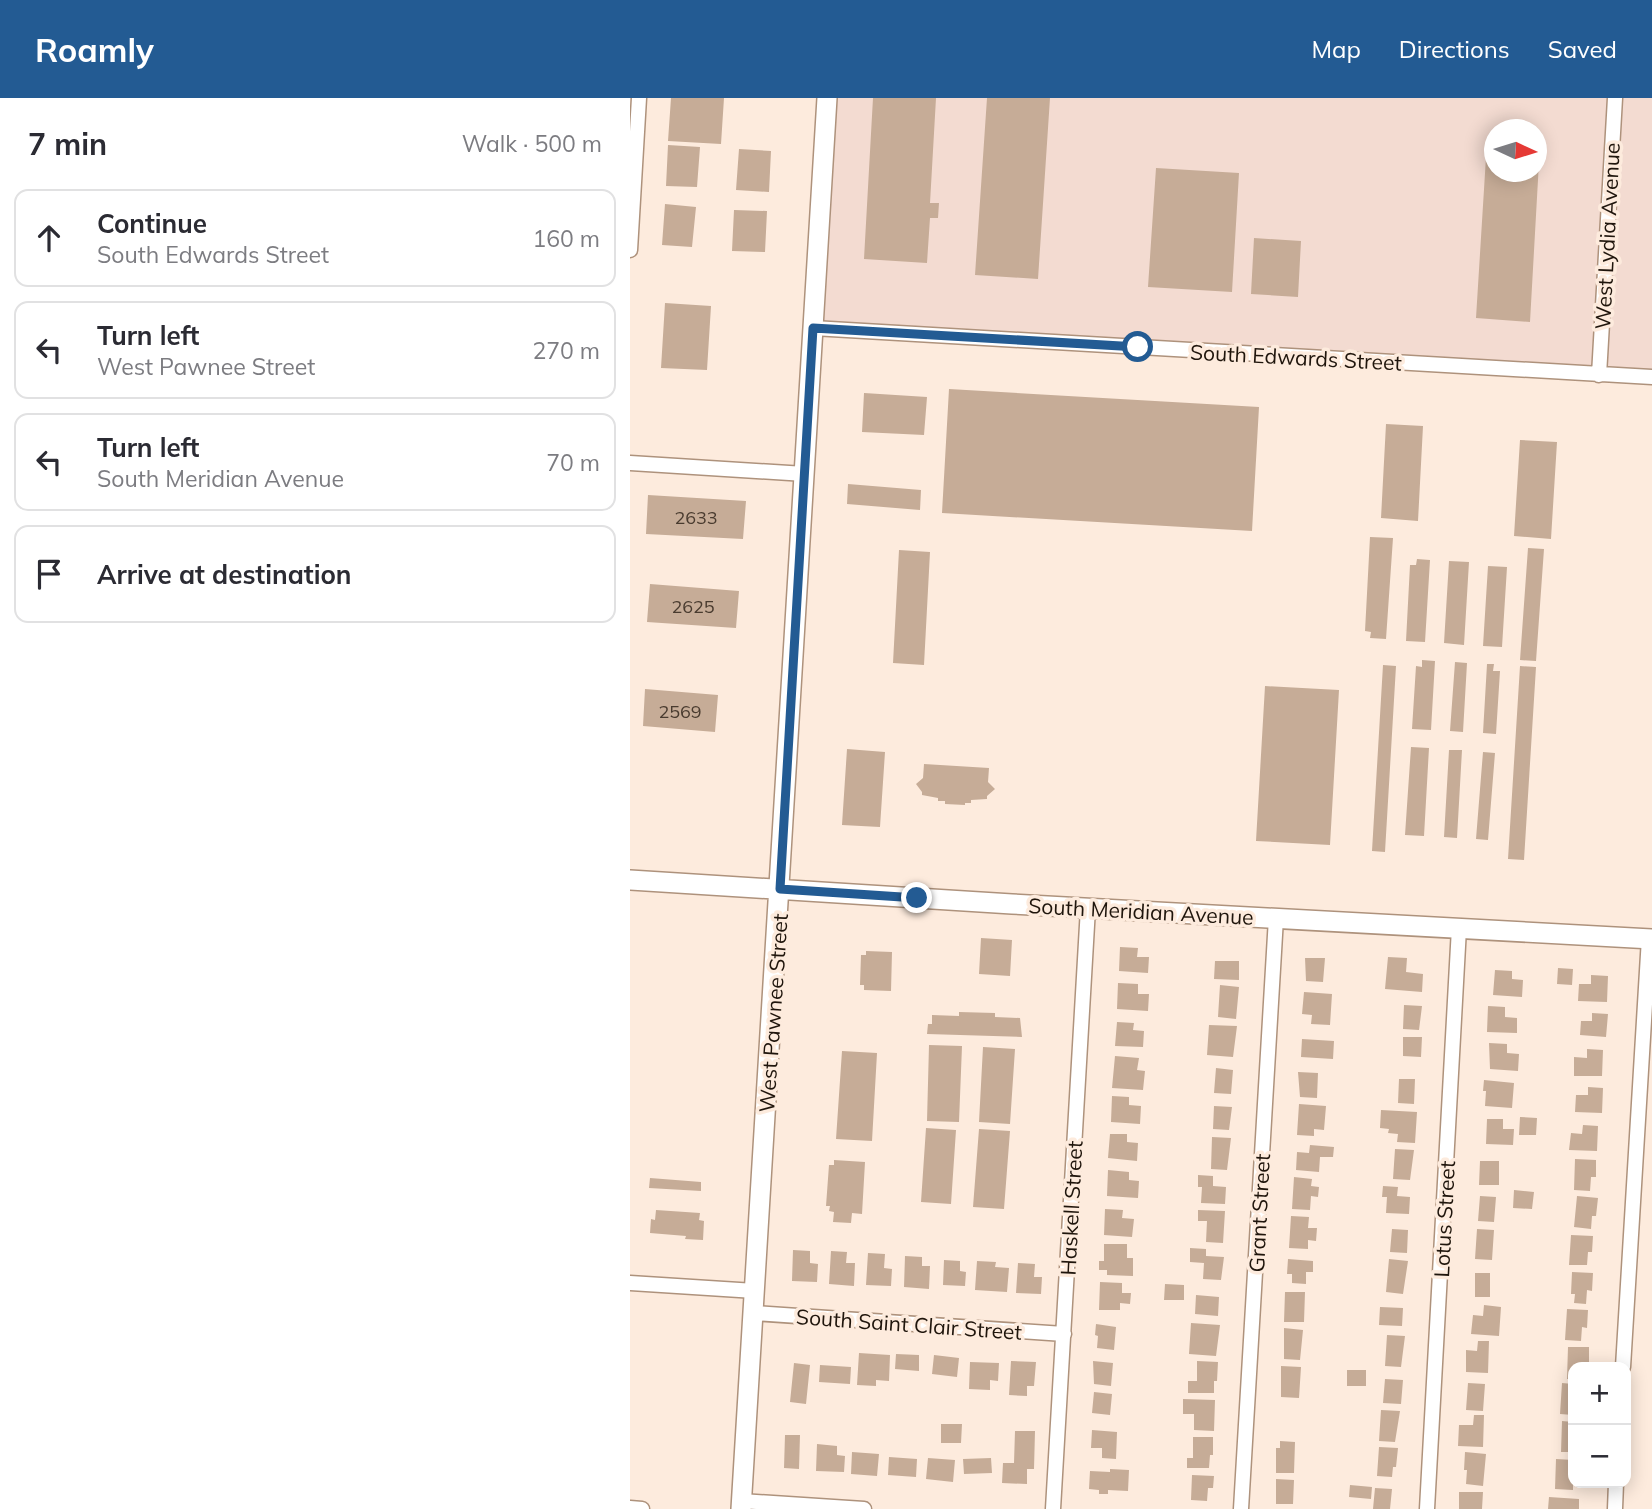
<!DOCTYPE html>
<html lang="en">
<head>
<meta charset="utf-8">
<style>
  body { margin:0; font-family:Mulish,sans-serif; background:#f7f7f7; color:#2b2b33 }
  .controls { position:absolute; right:21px; bottom:21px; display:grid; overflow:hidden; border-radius:14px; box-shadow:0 4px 18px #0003 }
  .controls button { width:63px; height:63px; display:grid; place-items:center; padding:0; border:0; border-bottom:2px solid #e1e1e2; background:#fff; color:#2b2b33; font:35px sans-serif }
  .compass { position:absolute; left:854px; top:21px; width:63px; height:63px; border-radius:50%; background:#fff; box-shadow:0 4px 18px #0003; rotate:94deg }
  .stop { position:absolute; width:21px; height:21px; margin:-16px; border:5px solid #235b93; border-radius:50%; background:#fff }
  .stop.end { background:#235b93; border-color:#fff; box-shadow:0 2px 7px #0008 }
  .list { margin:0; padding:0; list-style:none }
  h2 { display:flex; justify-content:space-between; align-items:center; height:91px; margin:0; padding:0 28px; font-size:30px }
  h2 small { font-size:23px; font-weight:400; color:#7c7c81 }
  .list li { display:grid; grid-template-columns:46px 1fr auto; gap:21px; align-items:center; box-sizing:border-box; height:98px; margin:0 14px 14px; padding:0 14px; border:2px solid #e1e1e2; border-radius:14px }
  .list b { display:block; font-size:26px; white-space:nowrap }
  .list p { margin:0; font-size:23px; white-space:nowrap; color:#7c7c81 }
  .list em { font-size:23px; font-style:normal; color:#7c7c81 }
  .icon { flex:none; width:38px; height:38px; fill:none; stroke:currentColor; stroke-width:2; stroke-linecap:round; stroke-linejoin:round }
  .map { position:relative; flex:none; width:1022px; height:1411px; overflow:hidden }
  header { display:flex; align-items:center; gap:42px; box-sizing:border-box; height:98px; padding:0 35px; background:#235b93; color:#fff }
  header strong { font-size:33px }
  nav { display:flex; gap:38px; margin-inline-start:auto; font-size:24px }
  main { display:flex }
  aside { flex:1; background:#fff }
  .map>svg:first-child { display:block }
  .industrial { fill:#f3dbd1; fill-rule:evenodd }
  .building { fill:#c6ac97 }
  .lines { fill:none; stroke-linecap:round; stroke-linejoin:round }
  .street-casing { stroke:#ae927c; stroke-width:17 }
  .secondary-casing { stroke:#ae927c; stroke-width:22 }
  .street { stroke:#fff; stroke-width:14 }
  .secondary { stroke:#fff; stroke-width:19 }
  .route { stroke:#235b93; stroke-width:9 }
  .labels { text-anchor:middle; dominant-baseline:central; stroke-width:7; stroke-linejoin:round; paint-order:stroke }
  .number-label { font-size:18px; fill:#493b2f }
  .street-label { font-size:21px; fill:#1f150c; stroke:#fdebdd }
</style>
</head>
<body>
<header>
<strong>Roamly</strong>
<nav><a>Map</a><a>Directions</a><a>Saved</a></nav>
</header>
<main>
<aside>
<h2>7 min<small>Walk · 500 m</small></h2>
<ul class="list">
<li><svg class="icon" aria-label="ahead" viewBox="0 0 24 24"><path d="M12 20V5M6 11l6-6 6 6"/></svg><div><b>Continue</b><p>South Edwards Street</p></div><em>160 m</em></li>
<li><svg class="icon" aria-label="left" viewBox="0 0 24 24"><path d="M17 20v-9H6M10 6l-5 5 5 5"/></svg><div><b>Turn left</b><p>West Pawnee Street</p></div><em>270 m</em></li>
<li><svg class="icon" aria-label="left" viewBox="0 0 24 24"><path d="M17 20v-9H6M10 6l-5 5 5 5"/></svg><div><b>Turn left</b><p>South Meridian Avenue</p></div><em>70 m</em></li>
<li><svg class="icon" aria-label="arrive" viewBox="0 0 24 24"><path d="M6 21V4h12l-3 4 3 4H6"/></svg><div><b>Arrive at destination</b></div></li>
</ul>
</aside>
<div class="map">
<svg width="1022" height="1411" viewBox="0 0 1022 1411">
  <rect width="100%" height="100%" fill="#fdebdd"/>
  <path class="industrial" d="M198 0H1022V279L183 230ZM864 32H906V74H864Z"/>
  <path class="building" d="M41 0H94L91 46 38 43Z
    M243 0H306L300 105H309L308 120H300L297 165 234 161Z
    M357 0H420L408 181 345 177Z
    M857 43H864V74H906V46H910L900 224 846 220Z
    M38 47 70 49 67 89 36 88Z
    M109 51 141 53 139 94 106 92Z
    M526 70 609 75 602 194 518 189Z
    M35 106 66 109 62 149 32 147Z
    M104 112 137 113 135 154 102 153Z
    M624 140 671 143 668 199 621 196Z
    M35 205 81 208 77 272 31 270Z
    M319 291 629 309 622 433 312 415Z
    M234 295 297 299 294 337 232 334Z
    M756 326 793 328 788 423 751 420Z
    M890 342 927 344 921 441 884 438Z
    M218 386 291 392 290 412 217 406Z
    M18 397 116 403 113 441 16 436Z
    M740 439 763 440 756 541 740 540 741 534 735 533Z
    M898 450 914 451 906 563 890 562Z
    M269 452 300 454 294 567 263 565Z
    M787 461 800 462 795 544 776 543 780 467H786Z
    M819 463 839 464 834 547 814 545Z
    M858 468 877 469 872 549 853 548Z
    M20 486 109 493 106 530 17 524Z
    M792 562 805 563 801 632 782 631 786 568 792 569Z
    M825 564 837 565 833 634 820 633Z
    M857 566H864L863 573H870L866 636 853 635Z
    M753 567 766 568 755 754 742 753Z
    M890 568 906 569 894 762 878 761Z
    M635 588 709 592 700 747 626 743Z
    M15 591 88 597 85 634 13 628Z
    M781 649 799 650 794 738 775 737Z
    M217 651 255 654 250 729 212 727Z
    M819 652H832L827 740 814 739Z
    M853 654 865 655 858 742 846 741Z
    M294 666 359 670 358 684 365 691 357 698V701L341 702V705H335V707L315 706V703H308V700L292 697V694L286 686 293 680Z
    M351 840 382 842 380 878 349 876Z
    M490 849 508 850 507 859H519L518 875 489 873Z
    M236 853 262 854 261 893 234 892V887H230L231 857H236Z
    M758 859 777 860 776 874 793 876 792 894 755 891Z
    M675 860H695L693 884 676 883Z
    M585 863H609V882L584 881Z
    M928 870 943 871 942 887 927 886Z
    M865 872 882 873V881L893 882 892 899 863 897Z
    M961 877 978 878 977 904 948 903 949 886H961Z
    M488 885 508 886V896H519L518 913 487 911Z
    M590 887 609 889 606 921 588 919Z
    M674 894 702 896 700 927 681 926 682 917 672 916Z
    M774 907 792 908 789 932 773 931Z
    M858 908 875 909V919L887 920V935L857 934Z
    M329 914 365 915V919L390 920 392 939 297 936 298 926H302V917L329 918Z
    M962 915 978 916 976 939 950 937 951 923H962Z
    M487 924 504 925 503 932 514 933 513 949 485 948Z
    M579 927 607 928 603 959 577 957Z
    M773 939H792L791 959 773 958Z
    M672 941 704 943 703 961 671 959Z
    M859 945 877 946V955L889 956 888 973 860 971Z
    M299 947 332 948 329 1024 297 1023Z
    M353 949 385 951 380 1026 349 1024Z
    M957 951 973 952 972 978H944V959L957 960Z
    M212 953 247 955 242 1043 206 1041Z
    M485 958 509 960 507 972 515 973 513 992 482 990Z
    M586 970 603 972 601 996 584 995Z
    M668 974 688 975 687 1000 670 999Z
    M769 981H785L784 1006 768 1005Z
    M854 982 884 985 882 1010 855 1008 856 993H853Z
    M958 989 973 990 972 1015 945 1014 946 997H958Z
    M482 998 499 999V1007L511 1008 510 1026 481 1024Z
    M669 1006 696 1008 694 1032 684 1031V1038L667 1037Z
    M584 1008 602 1009 599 1032 583 1031Z
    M751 1012 787 1014 785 1045 767 1044 768 1036 758 1035 759 1031 750 1030Z
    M890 1019 907 1020 906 1037H889Z
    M857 1021H873V1031H884L883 1047 856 1046Z
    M953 1027 968 1028 967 1053 939 1052 941 1035 952 1036Z
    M296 1030 326 1032 321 1106 291 1104Z
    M349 1031 380 1033 374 1111 343 1109Z
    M480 1036H497V1044L508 1045 507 1063 478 1060Z
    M582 1039 601 1040 597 1072 581 1071Z
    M680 1047 704 1049 703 1059H690L689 1074 666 1072 667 1054 679 1055Z
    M765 1051 784 1052 780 1082 763 1081Z
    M945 1061 966 1062V1079H961L960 1093 944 1092Z
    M204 1062 235 1064 232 1116 222 1115 221 1125 203 1124 204 1114 199 1113 200 1108H196L199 1067H204Z
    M850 1063H869V1087H849Z
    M478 1072 499 1074V1082L509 1083 508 1100 477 1098Z
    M568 1077 583 1078V1088L596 1089 595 1106 571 1105 572 1089H568Z
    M664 1079 682 1081 681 1088 689 1089 688 1099 681 1098 680 1112 662 1111Z
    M20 1080 71 1084V1093L19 1090Z
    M753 1088 768 1089 767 1098 780 1099 779 1116 756 1115 757 1099H752Z
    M884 1092 904 1094 902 1111 883 1110Z
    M850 1098 866 1099 864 1124 848 1123Z
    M947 1098 968 1100 966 1118H962L961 1131 944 1129Z
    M475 1111 493 1112 492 1120 504 1121 502 1139 474 1137Z
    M26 1112 70 1115 69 1122 74 1123 73 1142 55 1141 56 1138 20 1135 21 1121 25 1122Z
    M568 1112 595 1113 593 1145 576 1144 577 1123H568Z
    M661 1118 679 1119 678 1130H687L686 1143 678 1142V1151L659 1150Z
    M762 1131 778 1132 777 1155 760 1154Z
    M847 1131 864 1132 862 1162 845 1161Z
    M941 1137 963 1138 962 1154H958L957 1167H939Z
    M474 1146H497V1160H503V1178L477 1177V1172H469V1163H474Z
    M560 1150 576 1151V1158L594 1159 591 1182 573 1181 574 1165 560 1164Z
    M163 1152 180 1153V1165L188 1166 187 1184 162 1183Z
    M201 1153 217 1154 216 1165H225L224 1188 199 1186Z
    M238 1155 255 1156 254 1170 262 1171 261 1188 236 1187Z
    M275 1158 292 1159V1168H300L299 1191 274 1189Z
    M658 1161 683 1163V1174H676V1186L662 1185V1176H657Z
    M759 1161 778 1163 773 1196 756 1194Z
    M314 1162 330 1163V1173L336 1174 335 1188 313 1187Z
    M347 1163 366 1164 365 1169 379 1170 377 1194 345 1192Z
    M388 1165 405 1166 404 1179H412L411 1196 386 1195Z
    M942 1174 963 1175 962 1193 957 1192 956 1206 944 1205 945 1196H941Z
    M845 1175H860V1199H845Z
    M470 1184 492 1185V1195H501L500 1206 490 1205V1212H469Z
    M535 1186 554 1187V1202H534Z
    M655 1194H675L674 1224H654Z
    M566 1197 589 1199 588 1218 565 1216Z
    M854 1207 871 1209 869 1238 841 1236 843 1217 853 1218Z
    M750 1209 773 1210 772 1228 749 1227Z
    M937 1211 958 1212 957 1230 952 1229 951 1243 935 1242Z
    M561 1225 590 1227 586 1258 559 1256Z
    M466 1226 486 1229 484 1252 467 1250 468 1238 465 1237Z
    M654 1230 673 1232 670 1262 654 1261Z
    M757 1237 775 1238 771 1269 755 1268Z
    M848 1243H859L858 1275 836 1274V1252L847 1253Z
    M938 1249H959V1266L943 1269V1281H937Z
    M229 1255 260 1257 259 1283 246 1282V1288L227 1287Z
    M266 1256 289 1257V1273L265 1271Z
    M304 1257 329 1260 327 1279 302 1276Z
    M381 1263 406 1264 404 1288H397V1298L379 1297Z
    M463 1263 483 1265 481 1288 464 1286Z
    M567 1263 588 1264 587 1283H584V1295H558V1283H567Z
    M340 1264 369 1265 368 1283 360 1282V1292L339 1291Z
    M164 1265 180 1267 176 1306 160 1304Z
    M190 1267 221 1269 220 1286 189 1284Z
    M651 1268 671 1269 669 1300 651 1299Z
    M717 1272H736V1288H717Z
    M755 1281 773 1282 771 1306 753 1305Z
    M838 1285 855 1286 853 1313 836 1312Z
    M932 1285 943 1286V1317L930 1316Z
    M464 1294 482 1296 480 1317 462 1315Z
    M553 1301 585 1302 584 1333 564 1332V1316H553Z
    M751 1312 770 1313 765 1344 749 1343Z
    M844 1317H854L853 1349 828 1348 829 1327H843Z
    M932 1323 943 1324V1354H931Z
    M311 1326H332L331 1345H311Z
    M462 1332 487 1334 486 1361 472 1360V1350H461Z
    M385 1333H405L404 1371H397V1386L372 1385 373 1365H384Z
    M155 1337H170L169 1371 154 1370Z
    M563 1339H583V1357H580L579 1370H557V1360H563Z
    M650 1343 665 1344 664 1375H646V1350H650Z
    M187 1346 207 1348V1357L215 1358 214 1374 186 1373Z
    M749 1349 768 1350 766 1369H763L762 1379 747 1378Z
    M222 1354 249 1356 247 1378 221 1376Z
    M835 1354 856 1356 853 1388 836 1386 837 1372H834Z
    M259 1359 287 1361 286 1379 258 1377Z
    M298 1360 325 1362 323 1384 296 1381Z
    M361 1360 362 1375 334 1376 333 1361Z
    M926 1361 943 1362V1392L925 1391Z
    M480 1371 499 1372 498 1393 478 1392V1396H469V1392L459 1391 460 1373 480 1374Z
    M562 1377 584 1378 583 1390H578L577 1403 561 1402Z
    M646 1381 664 1382 663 1406H646Z
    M720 1387 742 1389 741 1401 719 1399Z
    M745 1390 762 1391 760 1411H743Z
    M829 1394H853L852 1411H829Z
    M919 1399 949 1401V1411H918Z"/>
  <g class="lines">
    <g class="street-casing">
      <path id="street" d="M0 152 9 0
        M183 230 1022 279
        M969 277 985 0
        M0 365 175 376
        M0 1185 125 1193
        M123 1215 434 1236
        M993 1269 1019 840
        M111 1403 234 1411
        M0 1410 12 1411
        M423 1411 458 810
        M611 1411 646 820
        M797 1411 829 830
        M985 1411 986 1385"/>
    </g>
    <g class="secondary-casing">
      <path id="secondary" d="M0 782 382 806 1022 841
        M111 1411 197 0"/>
    </g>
    <use href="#street" class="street"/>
    <use href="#secondary" class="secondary"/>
  </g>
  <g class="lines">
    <path class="route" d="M287 800 150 791 183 230 508 249"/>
  </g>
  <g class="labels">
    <g class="number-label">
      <text x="66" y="419">2633</text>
      <text x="63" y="508">2625</text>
      <text x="50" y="613">2569</text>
    </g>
    <g class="street-label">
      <text transform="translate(977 138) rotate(-87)">West Lydia Avenue</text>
      <text transform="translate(666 259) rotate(3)">South Edwards Street</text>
      <text transform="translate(511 813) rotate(3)">South Meridian Avenue</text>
      <text transform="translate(143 915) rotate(-86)">West Pawnee Street</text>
      <text transform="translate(441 1110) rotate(-87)">Haskell Street</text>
      <text transform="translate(629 1115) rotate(-87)">Grant Street</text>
      <text transform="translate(814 1121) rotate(-87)">Lotus Street</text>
      <text transform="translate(279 1226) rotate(4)">South Saint Clair Street</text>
    </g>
  </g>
</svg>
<div class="controls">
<button>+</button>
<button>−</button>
</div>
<svg class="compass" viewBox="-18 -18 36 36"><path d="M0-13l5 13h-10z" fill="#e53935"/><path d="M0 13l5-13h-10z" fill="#7c7c81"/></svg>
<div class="stop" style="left:508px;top:249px"></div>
<div class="stop end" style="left:287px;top:800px"></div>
</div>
</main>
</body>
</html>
